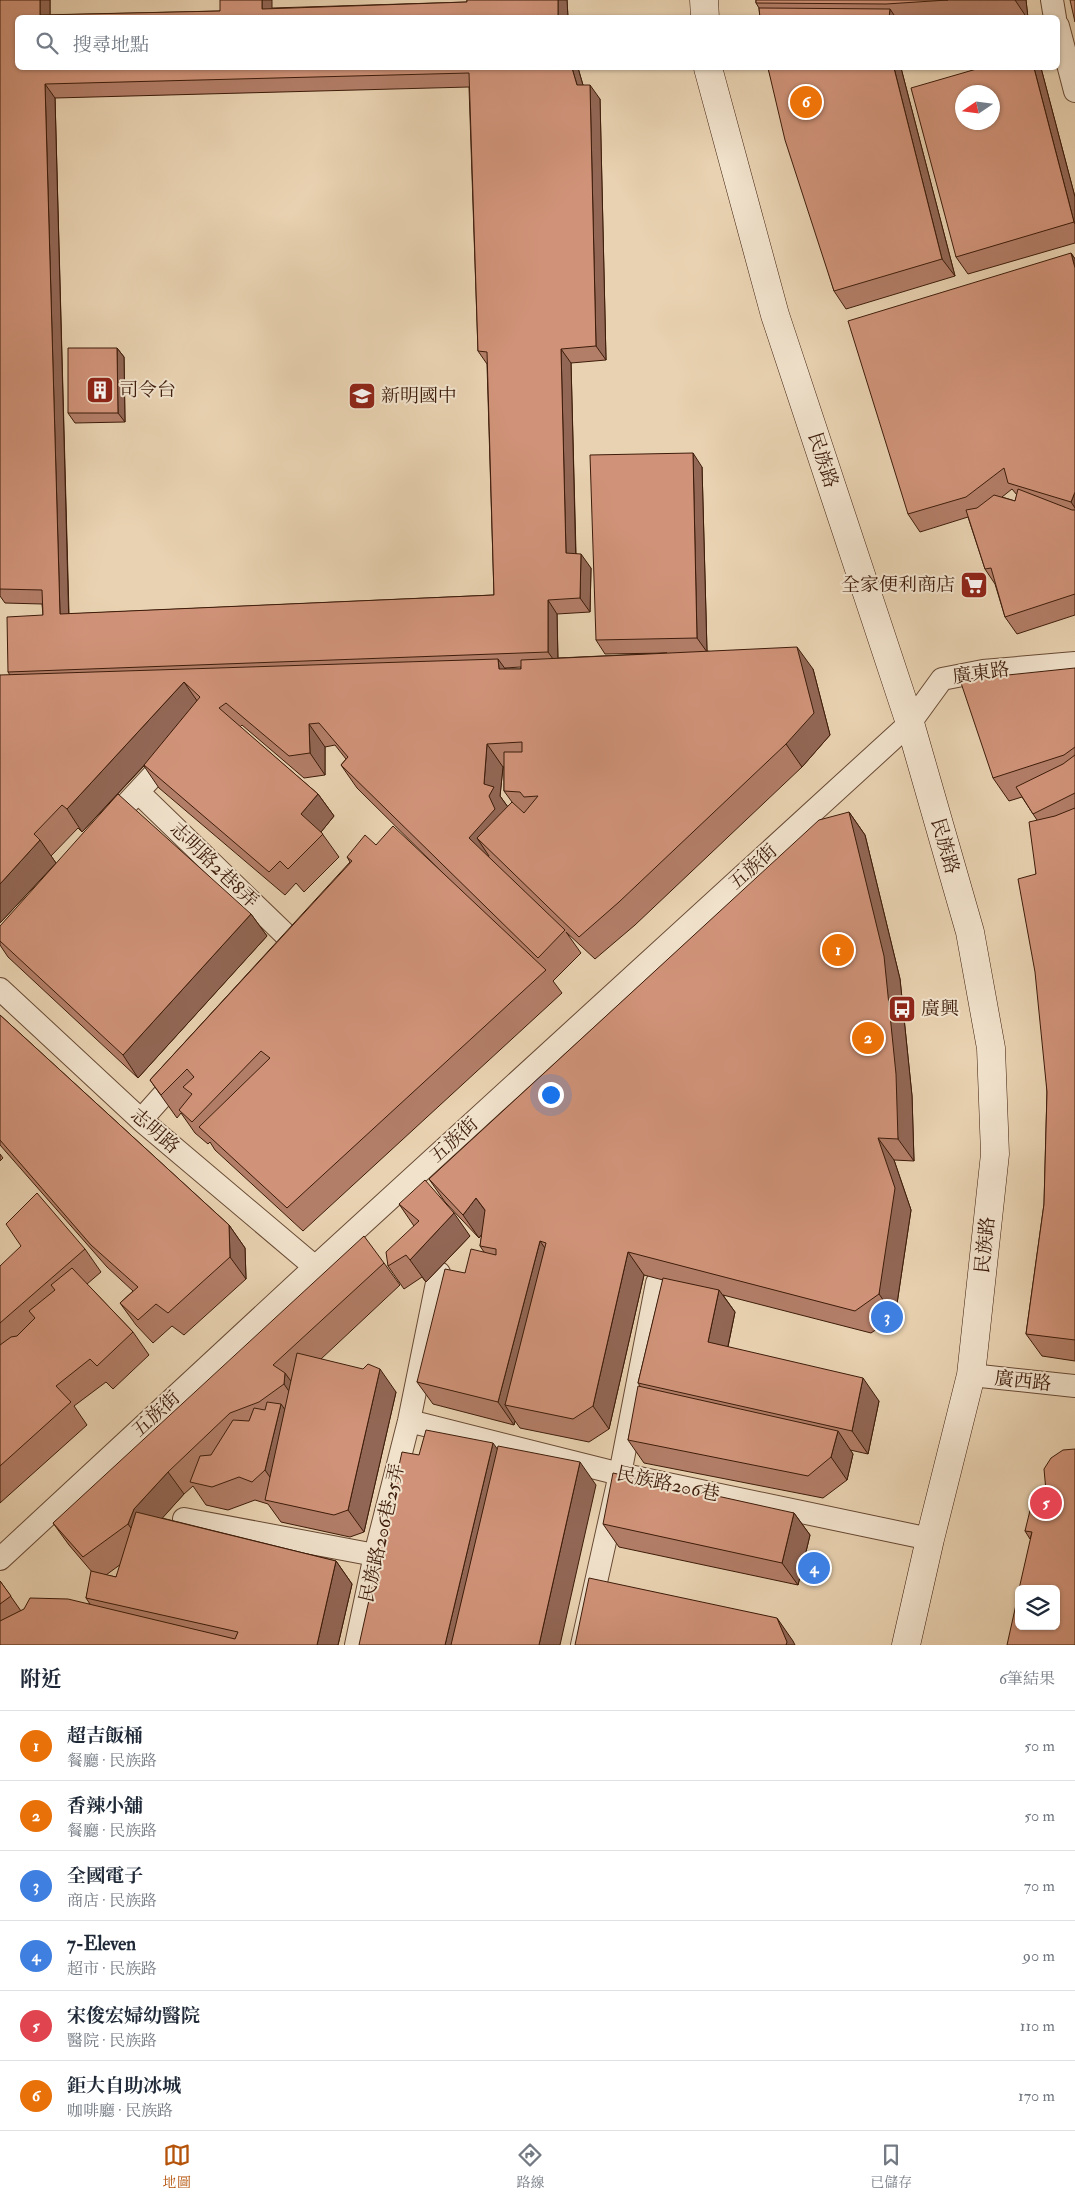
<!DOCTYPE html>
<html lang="zh-TW">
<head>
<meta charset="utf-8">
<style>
  body { margin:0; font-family:"IM FELL Double Pica","Noto Serif TC",serif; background:#f2f2f3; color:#1f2937 }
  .controls { position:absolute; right:15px; bottom:15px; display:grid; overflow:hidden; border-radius:8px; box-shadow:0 1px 4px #0004 }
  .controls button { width:45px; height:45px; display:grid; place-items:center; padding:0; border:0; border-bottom:1px solid #e0e1e3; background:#fff; color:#1f2937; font:25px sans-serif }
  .compass { position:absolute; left:955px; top:85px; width:45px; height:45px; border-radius:50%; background:#fff; box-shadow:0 1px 4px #0004; rotate:257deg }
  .you { position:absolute; left:550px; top:1094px; width:18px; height:18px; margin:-12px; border:4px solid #fff; border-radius:50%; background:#1a73e8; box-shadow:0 0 0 8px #1a73e833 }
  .badge { display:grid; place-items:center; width:32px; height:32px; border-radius:50%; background:#b45309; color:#fff; font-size:16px; font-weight:700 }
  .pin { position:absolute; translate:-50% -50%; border:2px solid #fff; box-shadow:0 1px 5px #0006 }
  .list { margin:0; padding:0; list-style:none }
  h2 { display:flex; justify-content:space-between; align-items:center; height:65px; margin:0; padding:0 20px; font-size:21px }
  h2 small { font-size:16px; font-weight:400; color:#747a83 }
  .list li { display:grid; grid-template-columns:32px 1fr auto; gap:15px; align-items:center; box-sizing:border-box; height:70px; padding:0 20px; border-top:1px solid #e0e1e3 }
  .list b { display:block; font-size:19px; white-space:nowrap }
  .list p { margin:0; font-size:16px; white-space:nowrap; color:#747a83 }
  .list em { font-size:16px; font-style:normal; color:#747a83 }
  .icon { flex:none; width:28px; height:28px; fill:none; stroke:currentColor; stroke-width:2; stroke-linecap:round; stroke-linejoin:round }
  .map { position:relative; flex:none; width:1075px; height:1645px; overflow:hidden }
  .search { position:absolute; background:#fff; box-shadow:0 1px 4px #0004; left:15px; right:15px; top:15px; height:55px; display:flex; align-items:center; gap:12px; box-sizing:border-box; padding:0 18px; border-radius:8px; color:#747a83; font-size:19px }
  .sheet { height:485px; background:#fff }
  nav { display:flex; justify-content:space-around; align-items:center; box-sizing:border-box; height:70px; border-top:1px solid #e0e1e3; background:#fff; font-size:14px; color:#747a83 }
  nav a { display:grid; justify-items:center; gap:2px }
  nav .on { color:#b45309 }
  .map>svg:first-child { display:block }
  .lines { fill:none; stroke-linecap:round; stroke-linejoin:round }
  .lane-casing { stroke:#684a34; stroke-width:24 }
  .secondary-casing { stroke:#3d1c0a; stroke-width:29 }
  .lane { stroke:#f1e2cc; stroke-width:22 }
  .secondary { stroke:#f1e2cc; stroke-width:28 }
  .wall { fill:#b37e68; stroke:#3d1c0a; fill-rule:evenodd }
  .shaded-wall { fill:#926755; stroke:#3d1c0a }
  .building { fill:#d09379; stroke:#3d1c0a; fill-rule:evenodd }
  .labels { text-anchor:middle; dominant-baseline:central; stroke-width:4; stroke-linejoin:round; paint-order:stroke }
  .poi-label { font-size:19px; fill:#3d1c0a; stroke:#f1e2cc; text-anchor:start }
  .street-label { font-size:19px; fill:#3d1c0a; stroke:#f1e2cc }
</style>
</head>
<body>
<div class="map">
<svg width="1075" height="1645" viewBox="0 0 1075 1645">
  <rect width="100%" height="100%" fill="#e9d2b1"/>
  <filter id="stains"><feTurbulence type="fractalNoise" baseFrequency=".004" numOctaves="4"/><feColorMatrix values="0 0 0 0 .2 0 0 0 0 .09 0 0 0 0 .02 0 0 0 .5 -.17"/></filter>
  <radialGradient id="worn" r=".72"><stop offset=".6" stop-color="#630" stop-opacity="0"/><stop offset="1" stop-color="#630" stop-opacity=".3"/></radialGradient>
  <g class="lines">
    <g class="lane-casing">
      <path id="lane" d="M1052 0 1055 18
        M1058 26 1075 91
        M138 792 290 939
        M108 824 173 754
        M0 989 141 1120 315 1267
        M141 1120 182 1074
        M971 1375 1075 1386
        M409 1421 620 1474 930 1539
        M184 1519 375 1555
        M0 1559 315 1267 910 723 942 679 983 671 1075 663
        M356 1645 375 1555 409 1421 439 1273
        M582 1645 620 1474 657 1283"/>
    </g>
    <g class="secondary-casing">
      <path id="secondary" d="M704 0 705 18
        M708 68 775 315 910 723 970 932 991 1048 995 1154 971 1375 930 1539 906 1645"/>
    </g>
    <use href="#lane" class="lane"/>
    <use href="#secondary" class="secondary"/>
  </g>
  <path class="wall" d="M0 0H50V15L220 11 272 8 467 2V0H567L568 18H18L578 68 583 85 600 99 606 360 571 363 576 553 591 568 590 612 557 614 558 658 667 653 605 654 596 640 702 467 707 651 813 669 830 735 802 767 635 925 595 959 566 932 581 953 553 981 562 993 303 1231 215 1150 210 1142 208 1144 195 1133 181 1113 177 1118 150 1080 350 862 347 857 376 845 460 890 357 788 341 765 346 759 335 745 325 747V775L304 778 242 725 240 727 318 794 334 816 321 832 339 857 304 892 296 883 285 895 159 788 144 766 82 832 78 828 51 856 56 863 0 923 10 675 8 672 43 615 42 604 5 603 0 596ZM469 87 478 351 487 364 494 595 69 614 55 98ZM521 667V669H506L505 668ZM503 767H504V791L512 802 508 807 500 796Z
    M756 0H1026L1028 18H760L759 8 756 3Z
    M768 68H901L955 276 846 309 834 291Z
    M1041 68 1075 197V243L968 274 956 257Z
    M1071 253 1075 259V615L1017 634 1005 617 995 584 985 569 968 517 920 532 908 514ZM1012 489 1017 495 1015 501 1002 497Z
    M117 348 124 357 125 422 75 423 68 413Z
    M1075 668V1361L1042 1356 1026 1334 1044 1204 1047 1092 1036 874 1037 820 1022 797 1009 801 993 778Z
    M849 812 865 835 900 979 912 1096 914 1161 894 1160 911 1210 895 1317 871 1333 723 1295 735 1312 728 1347 879 1401 868 1454 850 1450 853 1454 847 1480 823 1498 644 1463 628 1440 640 1386 638 1383 663 1280 644 1275 609 1429 589 1442 520 1428 515 1421 514 1425 433 1404 417 1382 465 1273 484 1252 480 1246 482 1234 479 1238 445 1202 429 1179Z
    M251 914 267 936 138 1078 8 957 0 945V926Z
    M0 1015 229 1225 245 1248 246 1279 184 1335 172 1326 153 1343 136 1325 120 1303 133 1291 107 1267 0 1145Z
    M0 1154 3 1158 0 1161Z
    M399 1204 470 1236 426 1282 422 1277 404 1289 388 1266 414 1226Z
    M85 1249 101 1272 87 1284 133 1332 149 1355 113 1389 106 1382 74 1406 87 1425 0 1503V1266Z
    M384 1263 400 1285 321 1359 396 1392 364 1532 350 1537 281 1522 268 1504 255 1500 228 1510 206 1505 193 1486 184 1494 162 1518 336 1561 352 1584 338 1645H0V1581L21 1611 90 1604 86 1598 92 1572 69 1545 53 1523ZM121 1564 116 1577 106 1575Z
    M1046 1491 1030 1539 1025 1531Z
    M794 1513 810 1535 798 1585 619 1547 603 1524Z"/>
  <path class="shaded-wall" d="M40 0H50V18L40 15Z
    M262 0H272V18L262 9Z
    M558 0H567L568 18H558Z
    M1015 0H1026L1028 18H1027Z
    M890 9 896 18H889Z
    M572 68H578L587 99 577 85Z
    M894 68H901L955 276 942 259Z
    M1034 68H1041L1075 197V224L1074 222Z
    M45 84 55 98 69 628 60 614Z
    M590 85 600 99 606 360 596 346Z
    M1071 253 1075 259V268Z
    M117 348 124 357 125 422 118 413Z
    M561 349 571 363 576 567 566 553Z
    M693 453 702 467 707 652 697 638Z
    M1075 492V508L1071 502Z
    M581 554 591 568 590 612 580 598Z
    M548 600 557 614 558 666 548 652Z
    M797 647 813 669 830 735 802 767 786 744Z
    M498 659 514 681 499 669Z
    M184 682 200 705 82 832 67 809Z
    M309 724 325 747V775L310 753Z
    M487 744 503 767 500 796 510 810 477 838 489 856 485 861 469 838 484 784Z
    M318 794 334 816 317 837 301 814Z
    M849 812 865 835 900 979 912 1096 914 1161 898 1139Z
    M40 840 56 863 0 923V884Z
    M251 914 267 936 138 1078 123 1055Z
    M878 1138 894 1160 911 1210 895 1317 879 1294Z
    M476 1198 492 1220 479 1238 463 1215Z
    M454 1213 470 1236 426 1282 410 1260Z
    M229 1225 245 1248 246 1279 230 1257Z
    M540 1241 556 1264 505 1405 515 1421 514 1425 498 1402Z
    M628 1252 644 1275 609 1429 593 1406Z
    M719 1290 735 1312 724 1365 708 1342Z
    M380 1369 396 1392 364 1532 348 1510Z
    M285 1373 301 1395 299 1406 284 1384Z
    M863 1378 879 1401 868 1454 852 1431Z
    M281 1404 297 1427 281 1493 265 1470Z
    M838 1431 853 1454 847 1480 831 1457Z
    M493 1443 509 1465 466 1645H445Z
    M580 1462 596 1485 560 1645H539Z
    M168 1472 184 1494 150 1532 144 1546 128 1524 134 1509Z
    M794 1513 810 1535 798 1585 782 1563Z
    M336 1561 352 1584 338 1645H317Z
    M777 1618 793 1641 795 1645H786Z"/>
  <path class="building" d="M0 0H40V15L220 11V0H262V9L467 2V0H558V18H18V68H572L577 85H590L596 346 561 349 566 553 581 554 580 598 548 600V652L8 672 7 617 43 615 42 590 0 589ZM469 73 478 351 487 352 494 595 60 614 45 84Z
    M756 0H948L886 4 756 3Z
    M1070 0H1075V22Z
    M759 8 890 9 889 18H760Z
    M768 68H894L942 259 834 291 785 140Z
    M980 68H1034L1074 222 956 257 911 88ZM962 92H992V122H962Z
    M1071 253 1075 268V492L1071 502 1008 483 1004 468 966 497 908 514 848 321Z
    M68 348H117L118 413H68Z
    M693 453 697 638 596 640 590 455Z
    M1018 489 1072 510H1075V594L1005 617 991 568 985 569 966 510 977 508 994 495 1015 501Z
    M797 647 814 713 786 744 619 902 579 937 477 838 512 802 524 813 538 796 524 797 520 792 504 791V752H522V742L487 744 484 784 494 787 489 796 495 809 469 838 565 930 538 958 341 765 348 757 319 723 309 724 310 753 289 756 226 703 219 708 318 794 301 814 323 834 288 869 280 861 269 872 144 765 200 697 184 682 67 809 62 805 34 834 40 840 0 884V675L498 659 499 669H521V660Z
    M1075 668V747L1064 755 993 778 960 680Z
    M1075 755V793L1033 814 1016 787 1063 764Z
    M118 794 251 914 123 1055 0 941V926Z
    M1075 808V1340L1026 1334 1044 1204 1047 1092 1035 972 1018 879 1036 874 1029 822 1055 816Z
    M849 812 884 956 896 1074 898 1139 878 1138 895 1188 879 1294 855 1311 628 1252 593 1406 573 1419 505 1405 546 1243 540 1241 498 1402 417 1382 445 1269 465 1273 471 1249 496 1255V1249L480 1246 485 1210 476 1198 463 1215 429 1179 819 820Z
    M393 826 546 970 287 1208 199 1127 270 1058 261 1051 192 1122 179 1110 192 1094 183 1087 194 1077 187 1069 161 1095 150 1080 352 861 347 857 365 835 376 845Z
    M0 1015 229 1225 230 1257 168 1313 156 1304 138 1320 120 1303 138 1287 91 1245 0 1140Z
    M425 1180 454 1213 410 1260 406 1255 388 1266 386 1252 419 1221 399 1204Z
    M37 1193 85 1249 0 1323V1266L21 1246 6 1224Z
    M364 1236 384 1263 273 1365 285 1373 284 1384 259 1402 230 1413 168 1472 134 1509 128 1524 83 1557 53 1523Z
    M72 1268 133 1332 97 1366 90 1359 56 1386 71 1402 0 1466V1345L11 1337 17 1336 35 1318 29 1311 55 1290 51 1285Z
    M663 1278 719 1290 708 1342 863 1378 852 1431 638 1383Z
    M297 1353 363 1369 368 1364 380 1369 348 1510 334 1515 265 1500Z
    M638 1386 838 1431 831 1457 808 1476 628 1440Z
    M267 1402 281 1404 265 1470 252 1482 239 1477 212 1487 190 1482 200 1456 211 1455 233 1420 249 1421 254 1408 265 1410Z
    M426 1430 493 1443 445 1645H359L402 1452 419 1455Z
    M498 1446 580 1462 539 1645H451Z
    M1075 1449V1645H1007L1019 1591V1626H1056V1589H1019L1032 1532 1025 1531 1035 1490 1046 1491 1044 1469 1051 1458 1063 1450Z
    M613 1473 794 1513 782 1563 603 1524Z
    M136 1512 336 1561 317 1645H0V1621L24 1609 30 1598 68 1599 235 1639 238 1632 86 1598 91 1571 116 1577Z
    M589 1578 777 1618 787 1642 786 1645H575Z
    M0 1581 11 1596 0 1604Z"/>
  <defs>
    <g id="building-square" transform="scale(1.4375)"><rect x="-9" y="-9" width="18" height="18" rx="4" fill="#8f2418" stroke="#f1e2cc"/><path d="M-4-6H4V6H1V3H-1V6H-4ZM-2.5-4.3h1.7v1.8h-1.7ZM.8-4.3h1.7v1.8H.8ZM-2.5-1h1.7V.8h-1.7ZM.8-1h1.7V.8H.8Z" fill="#fff"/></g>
    <g id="school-square" transform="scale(1.4375)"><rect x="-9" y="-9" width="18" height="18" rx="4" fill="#8f2418" stroke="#f1e2cc"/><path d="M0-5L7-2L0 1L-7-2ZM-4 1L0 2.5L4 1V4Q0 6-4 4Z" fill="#fff"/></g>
    <g id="supermarket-square" transform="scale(1.4375)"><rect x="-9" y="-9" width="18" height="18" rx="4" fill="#8f2418" stroke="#f1e2cc"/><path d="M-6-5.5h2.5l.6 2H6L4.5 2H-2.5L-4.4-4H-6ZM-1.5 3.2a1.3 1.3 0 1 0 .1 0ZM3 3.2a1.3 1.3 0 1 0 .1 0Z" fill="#fff"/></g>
    <g id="bus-square" transform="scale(1.4375)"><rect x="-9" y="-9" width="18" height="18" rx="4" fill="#8f2418" stroke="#f1e2cc"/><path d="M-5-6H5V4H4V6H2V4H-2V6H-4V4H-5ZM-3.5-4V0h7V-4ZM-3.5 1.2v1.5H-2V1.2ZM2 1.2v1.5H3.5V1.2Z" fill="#fff"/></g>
  </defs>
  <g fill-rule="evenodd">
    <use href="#building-square" x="100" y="390"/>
    <use href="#school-square" x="362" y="396"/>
    <use href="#supermarket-square" x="974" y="585"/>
    <use href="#bus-square" x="902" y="1009"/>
  </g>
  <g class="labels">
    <g class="poi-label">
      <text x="119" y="390">司令台</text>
      <text x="381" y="396">新明國中</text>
      <text x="955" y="585" text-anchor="end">全家便利商店</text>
      <text x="921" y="1009">廣興</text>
    </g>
    <g class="street-label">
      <text transform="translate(823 460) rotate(72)">民族路</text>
      <text transform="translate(981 673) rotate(-8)">廣東路</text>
      <text transform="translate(945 846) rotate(74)">民族路</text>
      <text transform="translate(214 865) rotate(44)">志明路2巷8弄</text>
      <text transform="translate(753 867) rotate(-42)">五族街</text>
      <text transform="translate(155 1131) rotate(41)">志明路</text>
      <text transform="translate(454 1140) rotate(-42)">五族街</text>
      <text transform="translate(985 1245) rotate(-84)">民族路</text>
      <text transform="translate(1023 1381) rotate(6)">廣西路</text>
      <text transform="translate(156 1414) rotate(-43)">五族街</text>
      <text transform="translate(668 1484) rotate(12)">民族路206巷</text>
      <text transform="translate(382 1533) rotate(-77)">民族路206巷25弄</text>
    </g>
  </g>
  <rect width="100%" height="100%" filter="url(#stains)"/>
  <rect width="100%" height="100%" fill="url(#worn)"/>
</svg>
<div class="controls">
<button><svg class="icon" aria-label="layers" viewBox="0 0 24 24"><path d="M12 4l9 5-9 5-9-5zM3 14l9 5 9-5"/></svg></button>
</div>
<svg class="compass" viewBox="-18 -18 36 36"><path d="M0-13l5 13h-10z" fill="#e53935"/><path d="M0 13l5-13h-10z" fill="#747a83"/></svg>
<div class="you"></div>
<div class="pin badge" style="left:838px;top:950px;background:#e8710a">1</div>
<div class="pin badge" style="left:868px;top:1038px;background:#e8710a">2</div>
<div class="pin badge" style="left:887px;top:1317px;background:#3f7fe0">3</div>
<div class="pin badge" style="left:814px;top:1568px;background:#3f7fe0">4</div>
<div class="pin badge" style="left:1046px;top:1503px;background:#e0444e">5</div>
<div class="pin badge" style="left:806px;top:102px;background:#e8710a">6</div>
<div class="search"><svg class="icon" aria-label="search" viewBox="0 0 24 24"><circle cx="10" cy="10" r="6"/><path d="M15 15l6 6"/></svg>搜尋地點</div>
</div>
<section class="sheet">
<h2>附近<small>6筆結果</small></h2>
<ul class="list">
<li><span class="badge" style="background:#e8710a">1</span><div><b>超吉飯桶</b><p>餐廳 · 民族路</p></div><em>50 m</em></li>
<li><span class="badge" style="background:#e8710a">2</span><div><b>香辣小舖</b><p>餐廳 · 民族路</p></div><em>50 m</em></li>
<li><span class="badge" style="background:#3f7fe0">3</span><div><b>全國電子</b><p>商店 · 民族路</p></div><em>70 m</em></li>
<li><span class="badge" style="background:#3f7fe0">4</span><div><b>7-Eleven</b><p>超市 · 民族路</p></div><em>90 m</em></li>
<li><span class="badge" style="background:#e0444e">5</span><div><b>宋俊宏婦幼醫院</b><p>醫院 · 民族路</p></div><em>110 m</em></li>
<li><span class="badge" style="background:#e8710a">6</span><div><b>鉅大自助冰城</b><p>咖啡廳 · 民族路</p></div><em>170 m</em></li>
</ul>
</section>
<nav>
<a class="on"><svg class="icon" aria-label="map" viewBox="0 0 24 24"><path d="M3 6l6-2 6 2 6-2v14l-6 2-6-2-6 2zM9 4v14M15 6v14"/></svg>地圖</a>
<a><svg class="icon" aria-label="directions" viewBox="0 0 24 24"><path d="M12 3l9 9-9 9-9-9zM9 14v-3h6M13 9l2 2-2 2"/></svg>路線</a>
<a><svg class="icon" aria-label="saved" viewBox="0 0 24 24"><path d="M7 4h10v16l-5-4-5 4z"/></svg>已儲存</a>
</nav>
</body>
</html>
